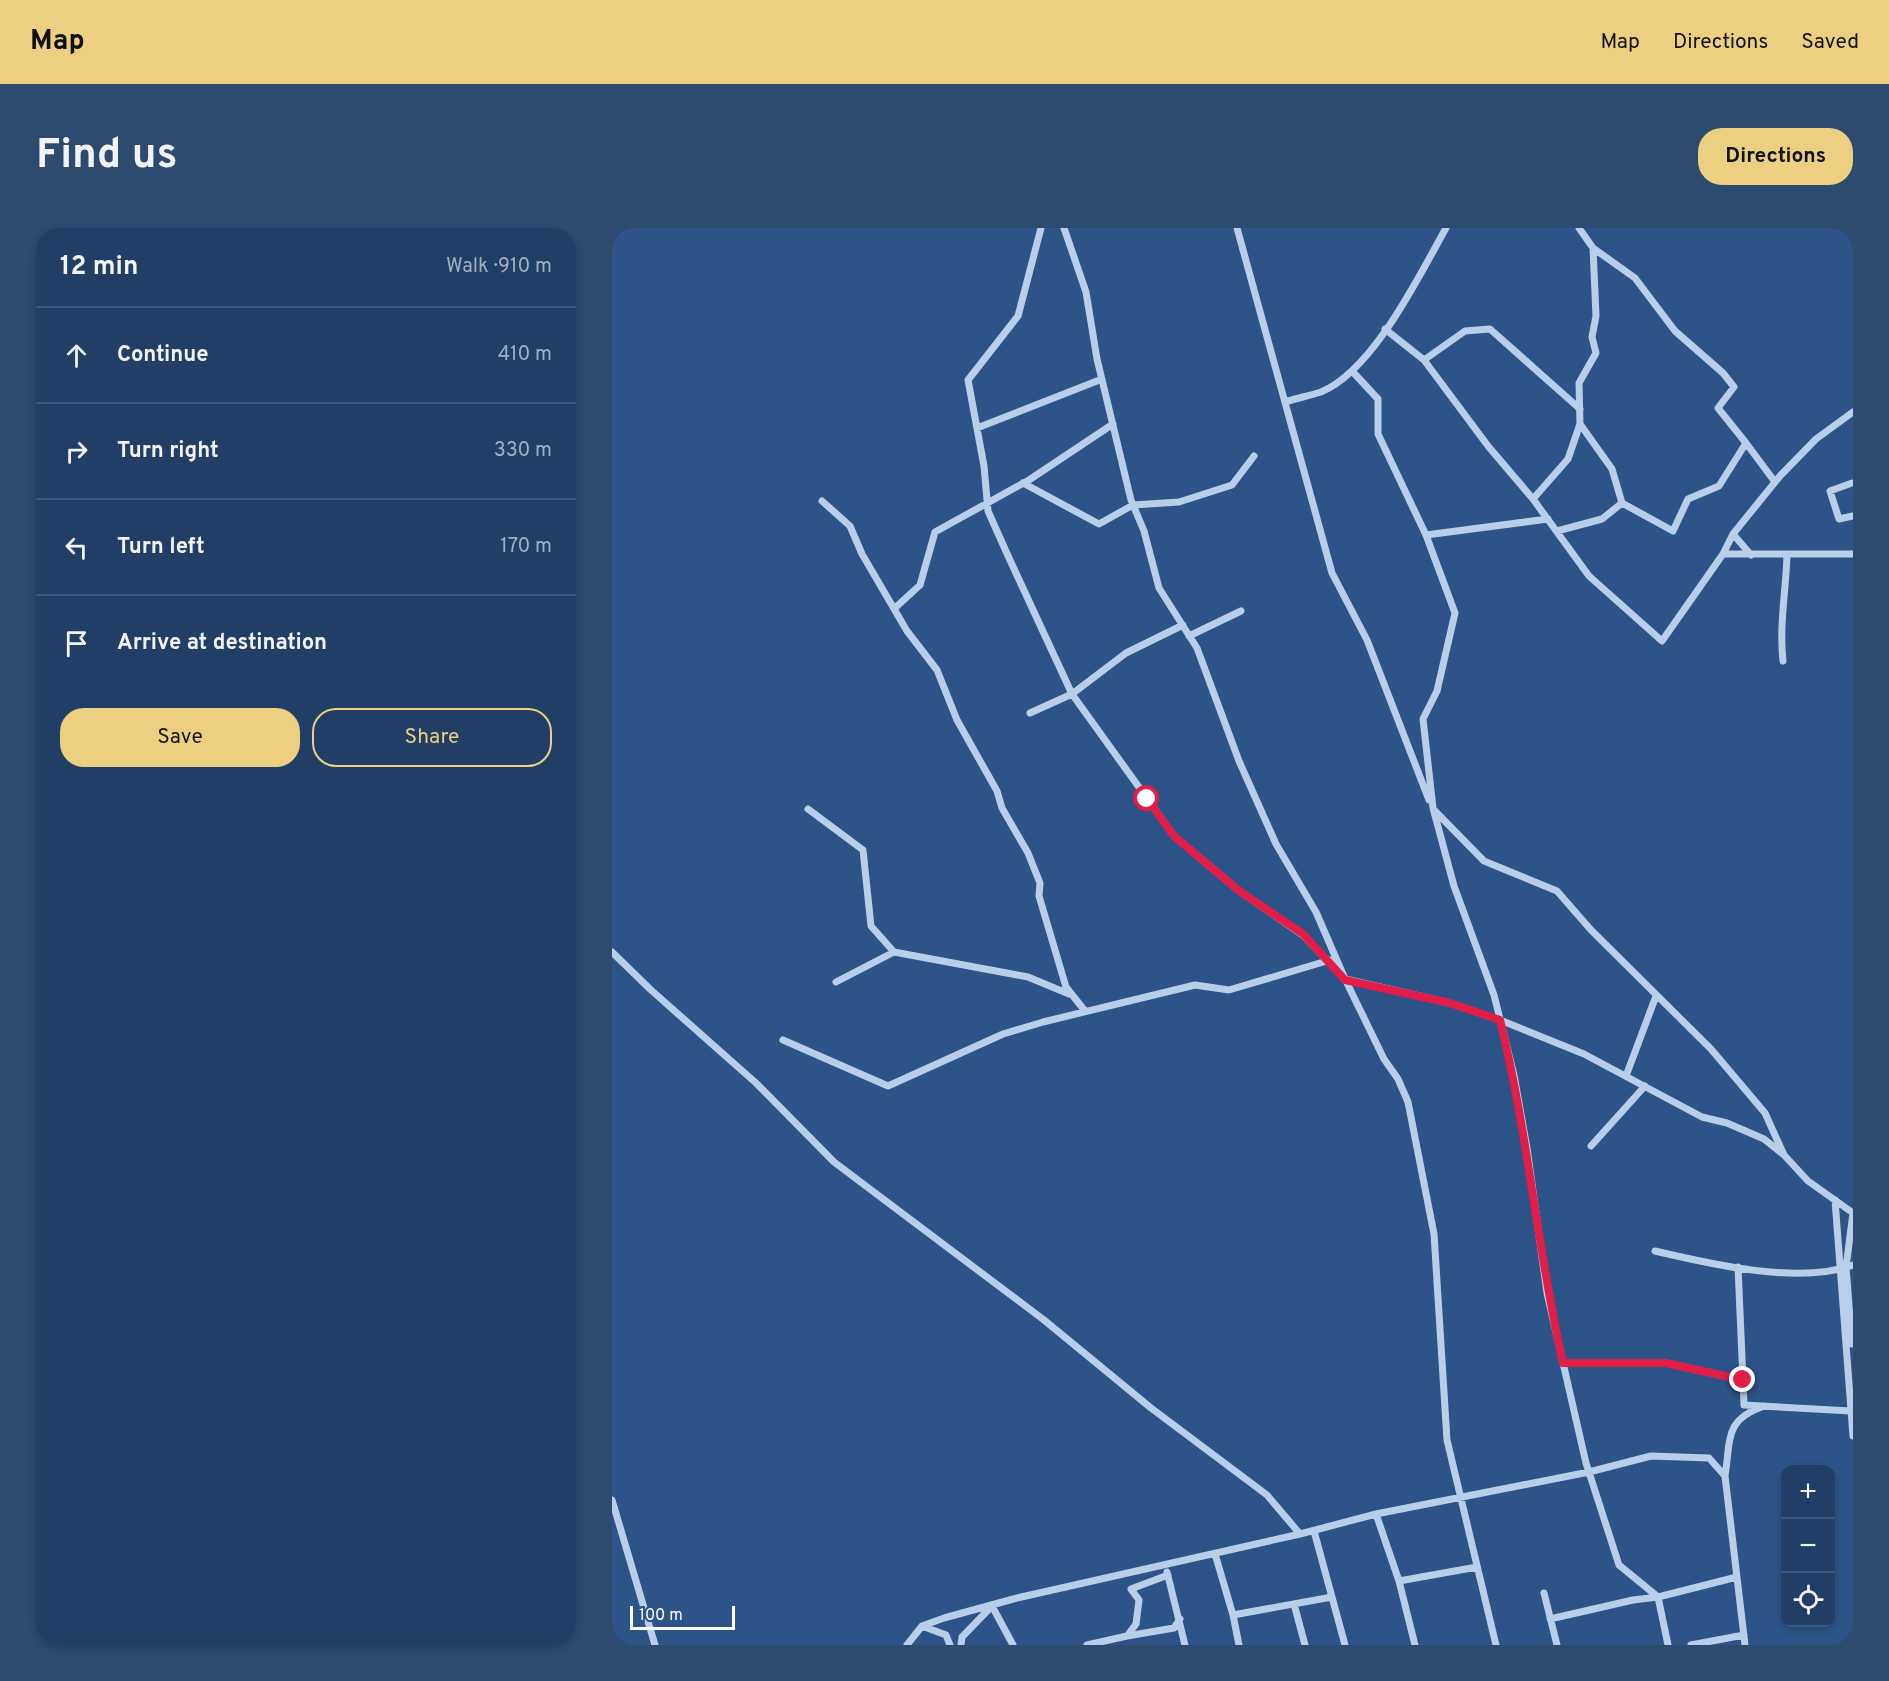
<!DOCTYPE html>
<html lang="en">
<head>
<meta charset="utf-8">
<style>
  body { margin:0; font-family:Overpass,sans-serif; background:#2d4a6f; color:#f1f3f6 }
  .controls { position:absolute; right:18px; bottom:18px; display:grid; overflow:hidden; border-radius:12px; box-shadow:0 3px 9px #0003 }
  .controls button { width:54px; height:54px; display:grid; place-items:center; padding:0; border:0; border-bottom:2px solid #3e587a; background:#213f66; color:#f1f3f6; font:30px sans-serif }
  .scale { position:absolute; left:18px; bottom:15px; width:105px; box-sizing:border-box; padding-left:6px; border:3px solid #fff; border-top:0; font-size:16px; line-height:21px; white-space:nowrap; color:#fff; -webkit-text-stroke:4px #2c5488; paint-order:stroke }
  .stop { position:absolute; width:18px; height:18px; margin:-14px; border:4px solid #e11d48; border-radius:50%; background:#fff }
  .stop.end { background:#e11d48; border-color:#fff; box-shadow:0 2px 6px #0008 }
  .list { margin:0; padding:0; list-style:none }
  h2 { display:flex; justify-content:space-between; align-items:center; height:78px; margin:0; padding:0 24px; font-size:26px }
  h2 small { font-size:20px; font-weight:400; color:#a2afbf }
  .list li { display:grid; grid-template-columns:39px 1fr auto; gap:18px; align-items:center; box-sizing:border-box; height:96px; padding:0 24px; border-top:2px solid #3e587a }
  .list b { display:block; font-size:22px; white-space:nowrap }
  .list em { font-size:20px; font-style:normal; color:#a2afbf }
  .actions { display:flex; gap:12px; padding:18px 24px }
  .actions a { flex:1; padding:14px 0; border:2px solid #edcf82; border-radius:24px; text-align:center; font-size:21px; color:#edcf82 }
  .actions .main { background:#edcf82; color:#111 }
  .icon { flex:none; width:33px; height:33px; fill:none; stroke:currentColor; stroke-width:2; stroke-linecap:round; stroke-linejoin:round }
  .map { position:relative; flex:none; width:1241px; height:1417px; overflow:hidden; border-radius:24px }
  header { display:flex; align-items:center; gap:36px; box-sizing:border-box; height:84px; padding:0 30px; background:#edcf82; color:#111 }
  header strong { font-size:28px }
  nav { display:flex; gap:33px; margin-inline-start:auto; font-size:21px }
  .intro { display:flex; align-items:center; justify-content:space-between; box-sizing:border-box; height:144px; padding:0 36px }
  h1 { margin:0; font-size:42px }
  .button { padding:15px 27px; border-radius:24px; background:#edcf82; color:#111; font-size:21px; font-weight:700 }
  main { display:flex; gap:36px; padding:0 36px }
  aside { flex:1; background:#213f66; border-radius:24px; box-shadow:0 3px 9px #0003 }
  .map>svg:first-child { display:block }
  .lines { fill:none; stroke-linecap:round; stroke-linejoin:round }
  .minor { stroke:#b9cee8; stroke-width:7 }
  .route { stroke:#e11d48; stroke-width:8 }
</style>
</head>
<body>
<header>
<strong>Map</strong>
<nav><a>Map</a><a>Directions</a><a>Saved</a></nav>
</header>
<div class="intro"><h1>Find us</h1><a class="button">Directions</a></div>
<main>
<aside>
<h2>12 min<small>Walk · 910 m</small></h2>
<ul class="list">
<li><svg class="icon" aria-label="ahead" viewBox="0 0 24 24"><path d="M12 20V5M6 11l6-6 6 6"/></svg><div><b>Continue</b></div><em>410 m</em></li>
<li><svg class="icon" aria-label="right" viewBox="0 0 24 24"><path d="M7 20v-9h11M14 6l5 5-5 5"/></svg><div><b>Turn right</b></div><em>330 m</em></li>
<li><svg class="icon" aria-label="left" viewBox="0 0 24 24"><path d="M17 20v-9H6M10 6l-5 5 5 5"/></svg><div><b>Turn left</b></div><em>170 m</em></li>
<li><svg class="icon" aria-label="arrive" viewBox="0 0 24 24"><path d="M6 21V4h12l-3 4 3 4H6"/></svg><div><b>Arrive at destination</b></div></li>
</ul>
<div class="actions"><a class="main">Save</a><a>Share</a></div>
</aside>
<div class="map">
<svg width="1241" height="1417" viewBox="0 0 1241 1417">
  <rect width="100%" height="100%" fill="#2c5488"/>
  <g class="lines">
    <path class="minor" d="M429 0 406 88 356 152 372 238 376 283 397 330 460 466 562 608 626 662 691 707 733 751 838 775 888 792 972 826 1090 889 1115 895 1152 911 1172 927
      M452 0 474 64 485 131 519 272 532 303 547 360 585 420 627 533 664 616 704 684 733 751 772 831 786 851 796 874 822 1006 835 1212 884 1417
      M625 0 720 345 755 412 817 572
      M967 0 981 20 1023 50 1063 103 1111 145 1122 159 1106 180 1134 215
      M981 20 984 88 980 109 984 125 967 155 968 196 956 231 921 271 977 348 1050 413 1111 326 1121 306 1168 248 1204 211 1241 184
      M773 101 812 132
      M740 143 766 171V206L814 307 843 385 825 463 811 491 821 580 842 658 882 767 902 847 915 920 935 1065 974 1235 1007 1337 1046 1369 1056 1417
      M673 174C685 170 697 168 709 164 761 143 807 48 834 0
      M968 196 1000 241 1010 275
      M365 200 490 151
      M411 255 487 296 521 277 567 274 620 257 642 228
      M1240 255 1218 263 1227 291 1241 288
      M921 271 876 218 812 132 853 103 878 101 968 181
      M210 273 238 298 250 326 295 403 325 442 345 492 385 563 390 580 416 625 428 655 427 668 454 759 473 783
      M945 303 990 291 1010 275 1061 303 1076 271 1107 258 1134 215 1163 254
      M1121 306 1139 327
      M814 307 936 291
      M1111 326H1241
      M283 380 308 357 323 304 417 252 501 196
      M577 408 629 383
      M1171 433C1167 398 1174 362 1175 327
      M418 485 460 466 514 425 571 397
      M196 581 251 622 259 698 282 724 416 749 457 766
      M822 582 872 633 945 663 979 702 1099 821 1153 885 1172 927 1196 953 1241 985
      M0 724 39 762 144 855 222 934 432 1092 539 1180 655 1267 688 1306
      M224 754 282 724
      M171 812 276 858 391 806 431 794 583 757 617 762 718 732
      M1014 848 1044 768
      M979 918 1033 858
      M1223 972 1241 1208
      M1043 1023C1098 1036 1188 1057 1241 1037
      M1126 1039 1131 1152
      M1240 1116 1234 1039 1241 985
      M951 1135H1054L1131 1152 1132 1177 1239 1183
      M1113 1248 1133 1417
      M0 1272 43 1417
      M764 1286 787 1353
      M702 1303 733 1417
      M603 1326 621 1387 720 1369
      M555 1344 573 1417
      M556 1347 519 1361 527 1372 524 1396 515 1408 562 1400 568 1391
      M932 1365 945 1417
      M682 1376 693 1417
      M621 1387 627 1417
      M938 1391 1021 1372 1046 1369 1125 1349
      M310 1398 334 1407 338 1417
      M295 1417 310 1398 332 1390 405 1370 688 1306 764 1286 977 1244 1039 1228 1097 1230 1113 1248C1119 1211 1112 1192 1152 1178
      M349 1417 350 1409 380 1378 401 1417
      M475 1417 515 1408
      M803 1417 787 1353 865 1339
      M1079 1417 1132 1407"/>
  </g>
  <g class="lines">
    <path class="route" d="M535 571 562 608 626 662 691 706 733 752 838 775 888 792C916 905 925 1021 951 1135H1054L1131 1152"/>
  </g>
</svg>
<div class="controls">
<button>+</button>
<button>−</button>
<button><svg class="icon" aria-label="locate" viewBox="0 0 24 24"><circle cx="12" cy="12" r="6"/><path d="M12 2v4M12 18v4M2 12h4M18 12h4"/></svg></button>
</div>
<div class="scale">100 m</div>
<div class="stop" style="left:535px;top:571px"></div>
<div class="stop end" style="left:1131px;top:1152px"></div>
</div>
</main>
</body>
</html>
